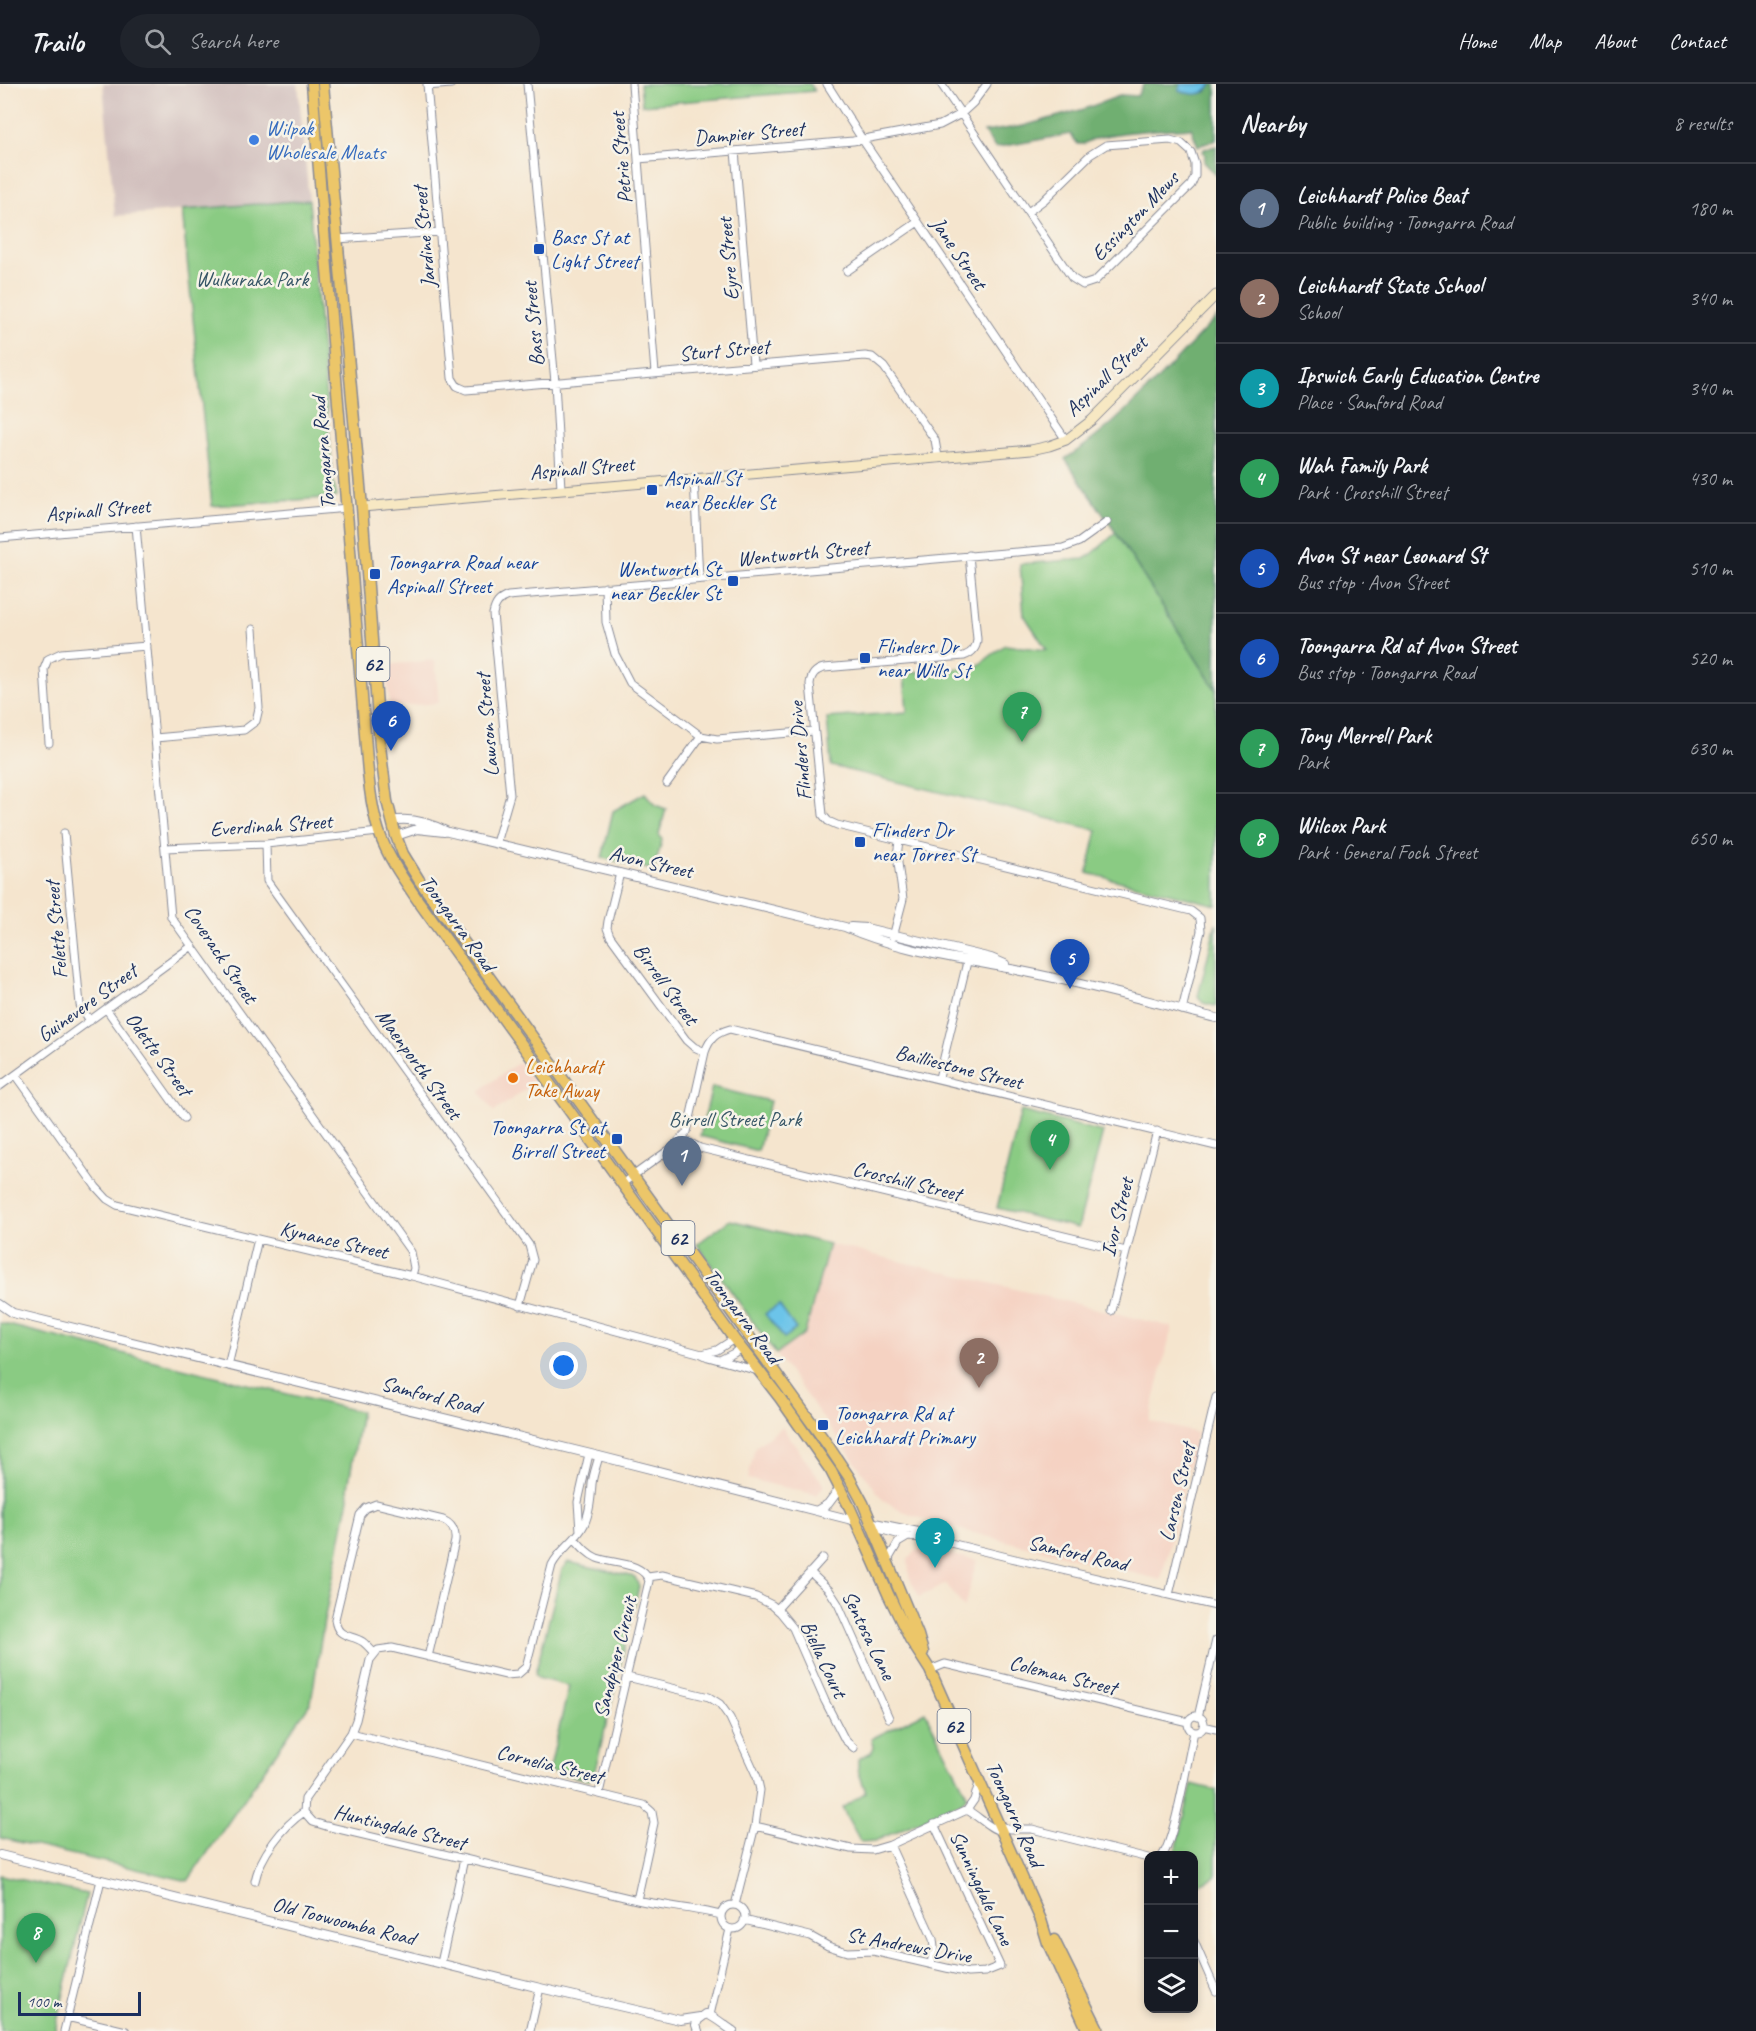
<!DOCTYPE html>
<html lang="en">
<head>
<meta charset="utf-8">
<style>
  body { margin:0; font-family:Caveat,sans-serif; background:#20242c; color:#f1f3f6 }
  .controls { position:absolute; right:18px; bottom:18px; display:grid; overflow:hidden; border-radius:12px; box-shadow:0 3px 9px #0003 }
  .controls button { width:54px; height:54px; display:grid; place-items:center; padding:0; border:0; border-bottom:2px solid #363941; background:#171b24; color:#f1f3f6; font:30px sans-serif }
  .scale { position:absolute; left:18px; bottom:15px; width:123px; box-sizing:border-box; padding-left:6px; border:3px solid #1b2f5e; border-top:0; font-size:16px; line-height:21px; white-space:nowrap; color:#1b2f5e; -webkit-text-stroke:4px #f7f3e8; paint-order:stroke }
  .you { position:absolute; left:564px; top:1282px; width:21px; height:21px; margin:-15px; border:4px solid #fff; border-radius:50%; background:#1a73e8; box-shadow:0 0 0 9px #1a73e833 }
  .badge { display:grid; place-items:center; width:39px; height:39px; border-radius:50%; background:#0b8043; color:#fff; font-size:20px; font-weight:700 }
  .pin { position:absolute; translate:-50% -50px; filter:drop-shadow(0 2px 3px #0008) }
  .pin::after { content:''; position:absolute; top:32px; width:21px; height:18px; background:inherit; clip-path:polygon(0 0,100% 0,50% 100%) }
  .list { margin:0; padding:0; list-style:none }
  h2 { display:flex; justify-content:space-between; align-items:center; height:78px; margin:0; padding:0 24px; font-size:26px }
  h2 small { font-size:20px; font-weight:400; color:#9ea1a6 }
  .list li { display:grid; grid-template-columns:39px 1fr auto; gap:18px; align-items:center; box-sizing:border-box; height:90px; padding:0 24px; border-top:2px solid #363941 }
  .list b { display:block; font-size:22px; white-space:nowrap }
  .list p { margin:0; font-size:20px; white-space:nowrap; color:#9ea1a6 }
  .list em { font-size:20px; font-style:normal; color:#9ea1a6 }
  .icon { flex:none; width:33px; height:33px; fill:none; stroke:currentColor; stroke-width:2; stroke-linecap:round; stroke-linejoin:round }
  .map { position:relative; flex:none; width:1216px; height:1947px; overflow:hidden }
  header { display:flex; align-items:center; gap:36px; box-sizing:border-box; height:84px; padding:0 30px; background:#171b24; border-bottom:2px solid #363941 }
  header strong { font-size:28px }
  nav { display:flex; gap:33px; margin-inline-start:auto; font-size:21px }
  .search { width:420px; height:54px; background:#20242c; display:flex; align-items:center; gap:15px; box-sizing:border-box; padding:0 21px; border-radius:33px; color:#9ea1a6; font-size:22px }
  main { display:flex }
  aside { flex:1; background:#171b24 }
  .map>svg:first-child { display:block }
  .built { fill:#f5d2c2 }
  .industrial { fill:#d1bfbd }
  .green { fill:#8acb83; stroke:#527d70; stroke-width:1.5 }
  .forest { fill:#6faf71; stroke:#456f68; stroke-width:1.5 }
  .water { fill:#6cc4e9; stroke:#447aa4; stroke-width:1.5 }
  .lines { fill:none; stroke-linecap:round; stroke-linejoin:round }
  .minor-casing { stroke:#888a96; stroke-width:9 }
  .tertiary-casing { stroke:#888a96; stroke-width:10 }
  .secondary-casing { stroke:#888a96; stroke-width:11 }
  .primary-casing { stroke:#888a96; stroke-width:13 }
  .minor { stroke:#fff; stroke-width:7 }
  .tertiary { stroke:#fff; stroke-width:8 }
  .secondary { stroke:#f7e8c3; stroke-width:9 }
  .primary { stroke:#ecc669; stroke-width:10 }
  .shop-dot { fill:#3f7fe0; stroke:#f7f3e8; stroke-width:2 }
  .transit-dot { fill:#1a4fb4; stroke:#f7f3e8; stroke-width:2 }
  .food-dot { fill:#e8710a; stroke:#f7f3e8; stroke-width:2 }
  .labels { text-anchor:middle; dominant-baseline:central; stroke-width:5; stroke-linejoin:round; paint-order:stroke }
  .shield { fill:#f7f3e8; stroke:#5d6a87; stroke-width:1.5 }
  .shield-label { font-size:20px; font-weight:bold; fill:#1b2f5e }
  .shop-label { font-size:21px; fill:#366cbe; stroke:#f7f3e8; text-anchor:start }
  .street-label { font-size:21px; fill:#1b2f5e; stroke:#f7f3e8 }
  .transit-label { font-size:21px; fill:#164399; stroke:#f7f3e8; text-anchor:start }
  .park-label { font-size:21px; fill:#375667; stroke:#f7f3e8 }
  .food-label { font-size:21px; fill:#c56008; stroke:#f7f3e8; text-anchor:start }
</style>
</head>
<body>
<header>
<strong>Trailo</strong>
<div class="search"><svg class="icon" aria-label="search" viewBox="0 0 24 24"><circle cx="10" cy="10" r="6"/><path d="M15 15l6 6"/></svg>Search here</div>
<nav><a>Home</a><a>Map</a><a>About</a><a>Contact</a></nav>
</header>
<main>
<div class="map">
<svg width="1216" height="1947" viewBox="0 0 1216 1947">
  <rect width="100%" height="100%" fill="#f7f3e8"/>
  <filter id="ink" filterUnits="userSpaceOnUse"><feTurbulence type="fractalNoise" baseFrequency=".0167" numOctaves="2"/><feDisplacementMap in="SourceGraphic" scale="12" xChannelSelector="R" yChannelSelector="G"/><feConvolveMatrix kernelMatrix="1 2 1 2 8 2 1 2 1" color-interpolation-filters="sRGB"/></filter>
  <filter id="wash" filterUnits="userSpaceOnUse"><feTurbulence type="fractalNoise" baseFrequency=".008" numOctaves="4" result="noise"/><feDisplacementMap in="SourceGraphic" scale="24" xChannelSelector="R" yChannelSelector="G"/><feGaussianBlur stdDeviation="1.35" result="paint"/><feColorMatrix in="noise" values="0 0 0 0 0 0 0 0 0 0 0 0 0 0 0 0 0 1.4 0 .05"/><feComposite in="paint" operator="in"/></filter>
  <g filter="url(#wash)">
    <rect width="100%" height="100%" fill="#f5e5ce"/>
    <path class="built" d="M435 576 439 619 390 623 386 581Z
      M519 978 534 999 494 1028 479 1007Z
      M829 1160 1172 1243 1149 1337 1197 1349 1161 1496 946 1442 908 1430 883 1416 776 1270 805 1249Z
      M782 1343 824 1401 817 1411 748 1395 755 1363Z
      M923 1465 977 1476 964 1524 946 1500 919 1513 909 1492 908 1476 915 1467Z"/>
    <path class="industrial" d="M103 0H298L309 116 115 132Z"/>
    <path class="green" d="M640 0H810L814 7 642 21Z
      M309 116 333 396 337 413 212 422 182 126Z
      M1116 449 1216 606V821L1087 789 1097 746 831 682 827 634 907 628 904 589 976 583 1005 561 1047 566 1024 531 1020 480 1084 475 1092 470Z
      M645 709 655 721 666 725 659 750 662 756 654 786 602 774 613 727Z
      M1216 839V922L1203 919 1198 912Z
      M712 1003 770 1017 758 1067 700 1052Z
      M1021 1027 1103 1048 1078 1144 997 1124Z
      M730 1136 829 1160 805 1249 776 1270 697 1160Z
      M0 1239 361 1328 348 1403 349 1414 324 1537 311 1618 188 1797 0 1754Z
      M568 1478 635 1493 639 1503 594 1691 588 1696 549 1687 569 1602 538 1594 535 1590 562 1485Z
      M925 1628 967 1711 961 1719 875 1757 861 1758 842 1724 866 1708 858 1686V1675L872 1668 873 1662 871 1655Z
      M1192 1700 1216 1706V1793L1194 1802V1772L1175 1771Z
      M0 1791 87 1810 55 1947H0Z"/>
    <path class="forest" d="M1144 0H1181L1179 7 1206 8 1212 0H1216V55L1198 62 1191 44C1167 46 1099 47 1084 60H1078L1070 50 995 64 984 48 1023 42 1084 25 1122 11 1137 12Z
      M1216 62V91L1204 78 1205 71 1203 68 1204 65Z
      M1216 234V606L1116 449 1065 375C1123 338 1169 282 1216 234Z"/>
    <path class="water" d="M1181 0H1212C1204 13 1193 11 1179 7Z
      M779 1221 796 1245 784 1254 765 1230Z"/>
  </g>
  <g filter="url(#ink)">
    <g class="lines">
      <g class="minor-casing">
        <path id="minor" d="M427 0 452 294 457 302 466 306 865 272 872 273 884 283 935 356 938 373
          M527 0 555 298 561 405
          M632 0 655 289
          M827 0 862 55 1066 356
          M941 0 1072 194 1083 201 1095 197 1191 101 1195 92V80L1191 68 1181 59 1170 56 1106 61 1090 71 1044 116 1028 128
          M427 2 451 0
          M735 67 753 280
          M638 75 853 57 940 41 961 30 973 19 987 0
          M337 155 440 148
          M847 187 918 138
          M694 394 699 495
          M136 442 171 833 411 1168 414 1184 412 1192
          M0 454 348 424
          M969 471 977 555C977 564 972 569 964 572L824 584C815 586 811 591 810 600L823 731 828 737 837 741 1191 827 1200 834 1201 847 1182 926
          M605 503 606 538 615 570 630 599 701 652 717 655 814 647
          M155 654 244 646 256 637 259 624 253 545
          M49 659 44 585 48 575 61 569 147 562
          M667 699 701 652
          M64 749 80 921 90 937
          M496 759 510 711 493 530C495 520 499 515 508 512L1063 464 1079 458 1107 438
          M266 760 267 797 529 1161 533 1176 520 1222
          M165 764 266 760 379 748
          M620 789 608 837 607 844 610 852 686 956 694 963 705 968 687 1048 673 1063 623 1099
          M893 853 903 815 897 772 899 757
          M107 926 184 1034
          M705 968C710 954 716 949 730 945L1216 1062
          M16 991 96 1103 107 1115 117 1121 412 1192 702 1270 708 1273 758 1287
          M939 994 968 874
          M0 1002 192 862
          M683 1055 700 1064 1126 1167
          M1111 1227 1157 1047
          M702 1270 717 1266 734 1255
          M720 1276 734 1269 741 1263
          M228 1282 258 1155
          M599 1372C597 1381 593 1390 592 1400 591 1414 590 1428 584 1441 576 1457 560 1465 552 1481L526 1583 518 1590 506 1591 392 1564 378 1566 370 1576 356 1636 351 1649 305 1715 304 1728 313 1738 326 1742 637 1816C665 1822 693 1824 721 1831
          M872 1438 916 1447 930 1454 1011 1474 1216 1522
          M875 1444 908 1453 928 1454
          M580 1447 578 1418 589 1370
          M575 1455C582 1463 588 1470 597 1474 613 1480 643 1478 649 1497L599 1709
          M888 1476 898 1459 908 1453
          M810 1488 829 1506 838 1520 889 1634
          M648 1493 662 1491 756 1513 772 1521 780 1528 793 1544 825 1617 845 1656 854 1664
          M1169 1511 1216 1313
          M777 1525 823 1474
          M374 1569C371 1566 367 1561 363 1558 351 1550 337 1555 335 1535L360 1431 366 1424 376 1420 443 1436C452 1440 456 1447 455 1457L428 1573
          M930 1586 945 1580 1188 1638
          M627 1593 709 1613 720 1620 730 1634 757 1693 760 1706 755 1742 735 1821
          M1188 1640a8 8 0 1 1 16 0a8 8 0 1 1-16 0Z
          M1198 1633 1216 1556
          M1203 1642 1216 1645
          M351 1649 644 1721 652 1728 654 1739 637 1816
          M967 1726C977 1731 991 1746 1001 1747
          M755 1742 851 1765 873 1766 890 1761 967 1726 974 1716 979 1699
          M999 1742 1011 1745H1032L1148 1774
          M890 1761 933 1855 934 1864 931 1880
          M1162 1772C1175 1755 1188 1673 1194 1648
          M255 1797C260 1772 283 1742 304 1728
          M721 1833a12 12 0 1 1 24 0a12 12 0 1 1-24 0Z
          M744 1836 810 1852 828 1862 847 1868 873 1867 968 1889 985 1888 1000 1882 934 1740
          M1194 1857 1216 1907
          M441 1879 464 1775
          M710 1931 730 1845
          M67 1933 126 1947
          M64 1947 101 1796
          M530 1947 540 1904"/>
      </g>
      <g class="tertiary-casing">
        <path id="tertiary" d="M392 737C411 733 430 739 448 748L845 843C898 867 964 875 1021 887 1087 900 1151 918 1216 934
          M396 752 417 745 444 748
          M851 843 866 844 991 874 1005 880
          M0 1220 13 1229 599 1372 856 1437
          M816 1427 828 1420 840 1404
          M0 1771 540 1904 680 1936 700 1933
          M698 1947 696 1941 698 1936 706 1930C714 1932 725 1942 733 1947"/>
      </g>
      <g class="secondary-casing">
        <path id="secondary" d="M362 423 1031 366 1049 362 1066 356 1092 336 1216 211"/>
      </g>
      <g class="primary-casing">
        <path id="primary" d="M312 0 364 637C367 674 368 713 379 748 388 774 404 796 419 818L734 1255 780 1314 831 1387 850 1424 889 1512 910 1555 930 1586 1041 1836 1048 1859 1088 1947
          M323 0 362 423 380 662 387 717 396 752 403 770 419 796 827 1360 849 1393 863 1419 918 1551 923 1568
          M1054 1856 1099 1947"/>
      </g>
      <use href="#minor" class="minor"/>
      <use href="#tertiary" class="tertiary"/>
      <use href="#secondary" class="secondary"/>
      <use href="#primary" class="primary"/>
    </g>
  </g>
  <circle class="shop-dot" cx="254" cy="56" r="6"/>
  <g class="transit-dot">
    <rect x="533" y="159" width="12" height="12" rx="3"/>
    <rect x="646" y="400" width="12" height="12" rx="3"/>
    <rect x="369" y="484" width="12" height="12" rx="3"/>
    <rect x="727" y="491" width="12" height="12" rx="3"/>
    <rect x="859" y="568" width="12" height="12" rx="3"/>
    <rect x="854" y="752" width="12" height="12" rx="3"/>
    <rect x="611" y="1049" width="12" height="12" rx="3"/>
    <rect x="817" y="1335" width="12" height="12" rx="3"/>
  </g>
  <circle class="food-dot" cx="513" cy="994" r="6"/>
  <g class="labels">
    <g class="shield">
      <rect x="356.5" y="563" width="33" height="34" rx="4.5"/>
      <rect x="661.5" y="1137" width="33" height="34" rx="4.5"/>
      <rect x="937.5" y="1625" width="33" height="34" rx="4.5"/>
    </g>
    <g class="shield-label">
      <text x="373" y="580">62</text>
      <text x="678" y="1154">62</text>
      <text x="954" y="1642">62</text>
    </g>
    <g class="shop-label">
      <text x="266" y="44">Wilpak<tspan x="266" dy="24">Wholesale Meats</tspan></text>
    </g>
    <g class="street-label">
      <text transform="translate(749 49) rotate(-5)">Dampier Street</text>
      <text transform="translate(621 74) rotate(-95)">Petrie Street</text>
      <text transform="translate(1135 132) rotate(-46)">Essington Mews</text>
      <text transform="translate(424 153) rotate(-95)">Jardine Street</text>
      <text transform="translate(959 169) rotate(56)">Jane Street</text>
      <text transform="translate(728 175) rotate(-95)">Eyre Street</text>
      <text transform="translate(533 240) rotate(-95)">Bass Street</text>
      <text transform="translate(724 266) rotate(-5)">Sturt Street</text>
      <text transform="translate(1106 292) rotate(-44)">Aspinall Street</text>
      <text transform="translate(323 369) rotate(-95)">Toongarra Road</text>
      <text transform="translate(582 384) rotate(-5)">Aspinall Street</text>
      <text transform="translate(98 426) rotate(-5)">Aspinall Street</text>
      <text transform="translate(803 469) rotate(-5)">Wentworth Street</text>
      <text transform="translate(487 641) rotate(-95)">Lawson Street</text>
      <text transform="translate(800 667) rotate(-95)">Flinders Drive</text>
      <text transform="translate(271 741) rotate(-4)">Everdinah Street</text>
      <text transform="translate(651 778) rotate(13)">Avon Street</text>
      <text transform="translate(458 839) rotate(54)">Toongarra Road</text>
      <text transform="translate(56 846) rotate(-95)">Felette Street</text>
      <text transform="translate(221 870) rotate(56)">Coverack Street</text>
      <text transform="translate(666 900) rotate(54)">Birrell Street</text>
      <text transform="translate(87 919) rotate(-36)">Guinevere Street</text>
      <text transform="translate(159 970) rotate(54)">Odette Street</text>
      <text transform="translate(419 980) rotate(54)">Maenporth Street</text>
      <text transform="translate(959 983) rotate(14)">Bailliestone Street</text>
      <text transform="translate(907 1097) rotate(14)">Crosshill Street</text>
      <text transform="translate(1117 1133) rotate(-76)">Ivor Street</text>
      <text transform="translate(334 1156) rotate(13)">Kynance Street</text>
      <text transform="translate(743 1232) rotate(53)">Toongarra Road</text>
      <text transform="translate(431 1311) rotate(14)">Samford Road</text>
      <text transform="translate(1177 1408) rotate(-77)">Larsen Street</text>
      <text transform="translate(1078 1469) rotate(13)">Samford Road</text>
      <text transform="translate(869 1551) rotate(64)">Sentosa Lane</text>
      <text transform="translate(615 1573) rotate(-76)">Sandpiper Circuit</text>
      <text transform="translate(824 1575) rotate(65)">Biella Court</text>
      <text transform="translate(1063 1591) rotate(14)">Coleman Street</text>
      <text transform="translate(550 1680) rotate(14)">Cornelia Street</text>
      <text transform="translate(1015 1730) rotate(66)">Toongarra Road</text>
      <text transform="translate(400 1743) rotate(14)">Huntingdale Street</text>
      <text transform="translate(982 1804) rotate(65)">Sunningdale Lane</text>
      <text transform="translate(344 1837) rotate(14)">Old Toowoomba Road</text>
      <text transform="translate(909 1861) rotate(10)">St Andrews Drive</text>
    </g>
    <g class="transit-label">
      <text x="551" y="153">Bass St at<tspan x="551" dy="24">Light Street</tspan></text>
      <text x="664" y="394">Aspinall St<tspan x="664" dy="24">near Beckler St</tspan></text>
      <text x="387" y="478">Toongarra Road near<tspan x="387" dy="24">Aspinall Street</tspan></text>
      <text x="721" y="485" text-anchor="end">Wentworth St<tspan x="721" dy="24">near Beckler St</tspan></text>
      <text x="877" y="562">Flinders Dr<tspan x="877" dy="24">near Wills St</tspan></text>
      <text x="872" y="746">Flinders Dr<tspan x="872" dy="24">near Torres St</tspan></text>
      <text x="605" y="1043" text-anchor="end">Toongarra St at<tspan x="605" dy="24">Birrell Street</tspan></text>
      <text x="835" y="1329">Toongarra Rd at<tspan x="835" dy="24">Leichhardt Primary</tspan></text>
    </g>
    <g class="park-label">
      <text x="252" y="195">Wulkuraka Park</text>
      <text x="735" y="1035">Birrell Street Park</text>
    </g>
    <g class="food-label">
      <text x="525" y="982">Leichhardt<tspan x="525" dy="24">Take Away</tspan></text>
    </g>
  </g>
</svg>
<div class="controls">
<button>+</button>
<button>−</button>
<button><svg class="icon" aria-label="layers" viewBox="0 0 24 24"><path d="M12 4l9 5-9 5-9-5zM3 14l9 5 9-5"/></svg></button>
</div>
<div class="scale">100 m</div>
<div class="you"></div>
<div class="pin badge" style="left:682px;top:1102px;background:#5c6f8a">1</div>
<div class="pin badge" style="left:979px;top:1304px;background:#8d6e63">2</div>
<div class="pin badge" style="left:935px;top:1484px;background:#0f9aa8">3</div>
<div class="pin badge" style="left:1050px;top:1086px;background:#2e9e5b">4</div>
<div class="pin badge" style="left:1070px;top:905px;background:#1a4fb4">5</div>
<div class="pin badge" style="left:391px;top:667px;background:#1a4fb4">6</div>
<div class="pin badge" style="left:1022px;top:658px;background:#2e9e5b">7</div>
<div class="pin badge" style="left:36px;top:1879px;background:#2e9e5b">8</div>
</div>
<aside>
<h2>Nearby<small>8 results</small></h2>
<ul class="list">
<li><span class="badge" style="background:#5c6f8a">1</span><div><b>Leichhardt Police Beat</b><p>Public building · Toongarra Road</p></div><em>180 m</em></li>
<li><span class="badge" style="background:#8d6e63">2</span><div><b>Leichhardt State School</b><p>School</p></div><em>340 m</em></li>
<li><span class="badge" style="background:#0f9aa8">3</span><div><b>Ipswich Early Education Centre</b><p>Place · Samford Road</p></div><em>340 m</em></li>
<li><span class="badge" style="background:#2e9e5b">4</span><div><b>Wah Family Park</b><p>Park · Crosshill Street</p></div><em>430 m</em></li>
<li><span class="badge" style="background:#1a4fb4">5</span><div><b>Avon St near Leonard St</b><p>Bus stop · Avon Street</p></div><em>510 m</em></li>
<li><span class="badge" style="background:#1a4fb4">6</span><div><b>Toongarra Rd at Avon Street</b><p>Bus stop · Toongarra Road</p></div><em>520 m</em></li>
<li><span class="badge" style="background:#2e9e5b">7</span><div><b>Tony Merrell Park</b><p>Park</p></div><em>630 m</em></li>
<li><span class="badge" style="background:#2e9e5b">8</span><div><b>Wilcox Park</b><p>Park · General Foch Street</p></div><em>650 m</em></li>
</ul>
</aside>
</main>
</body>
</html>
